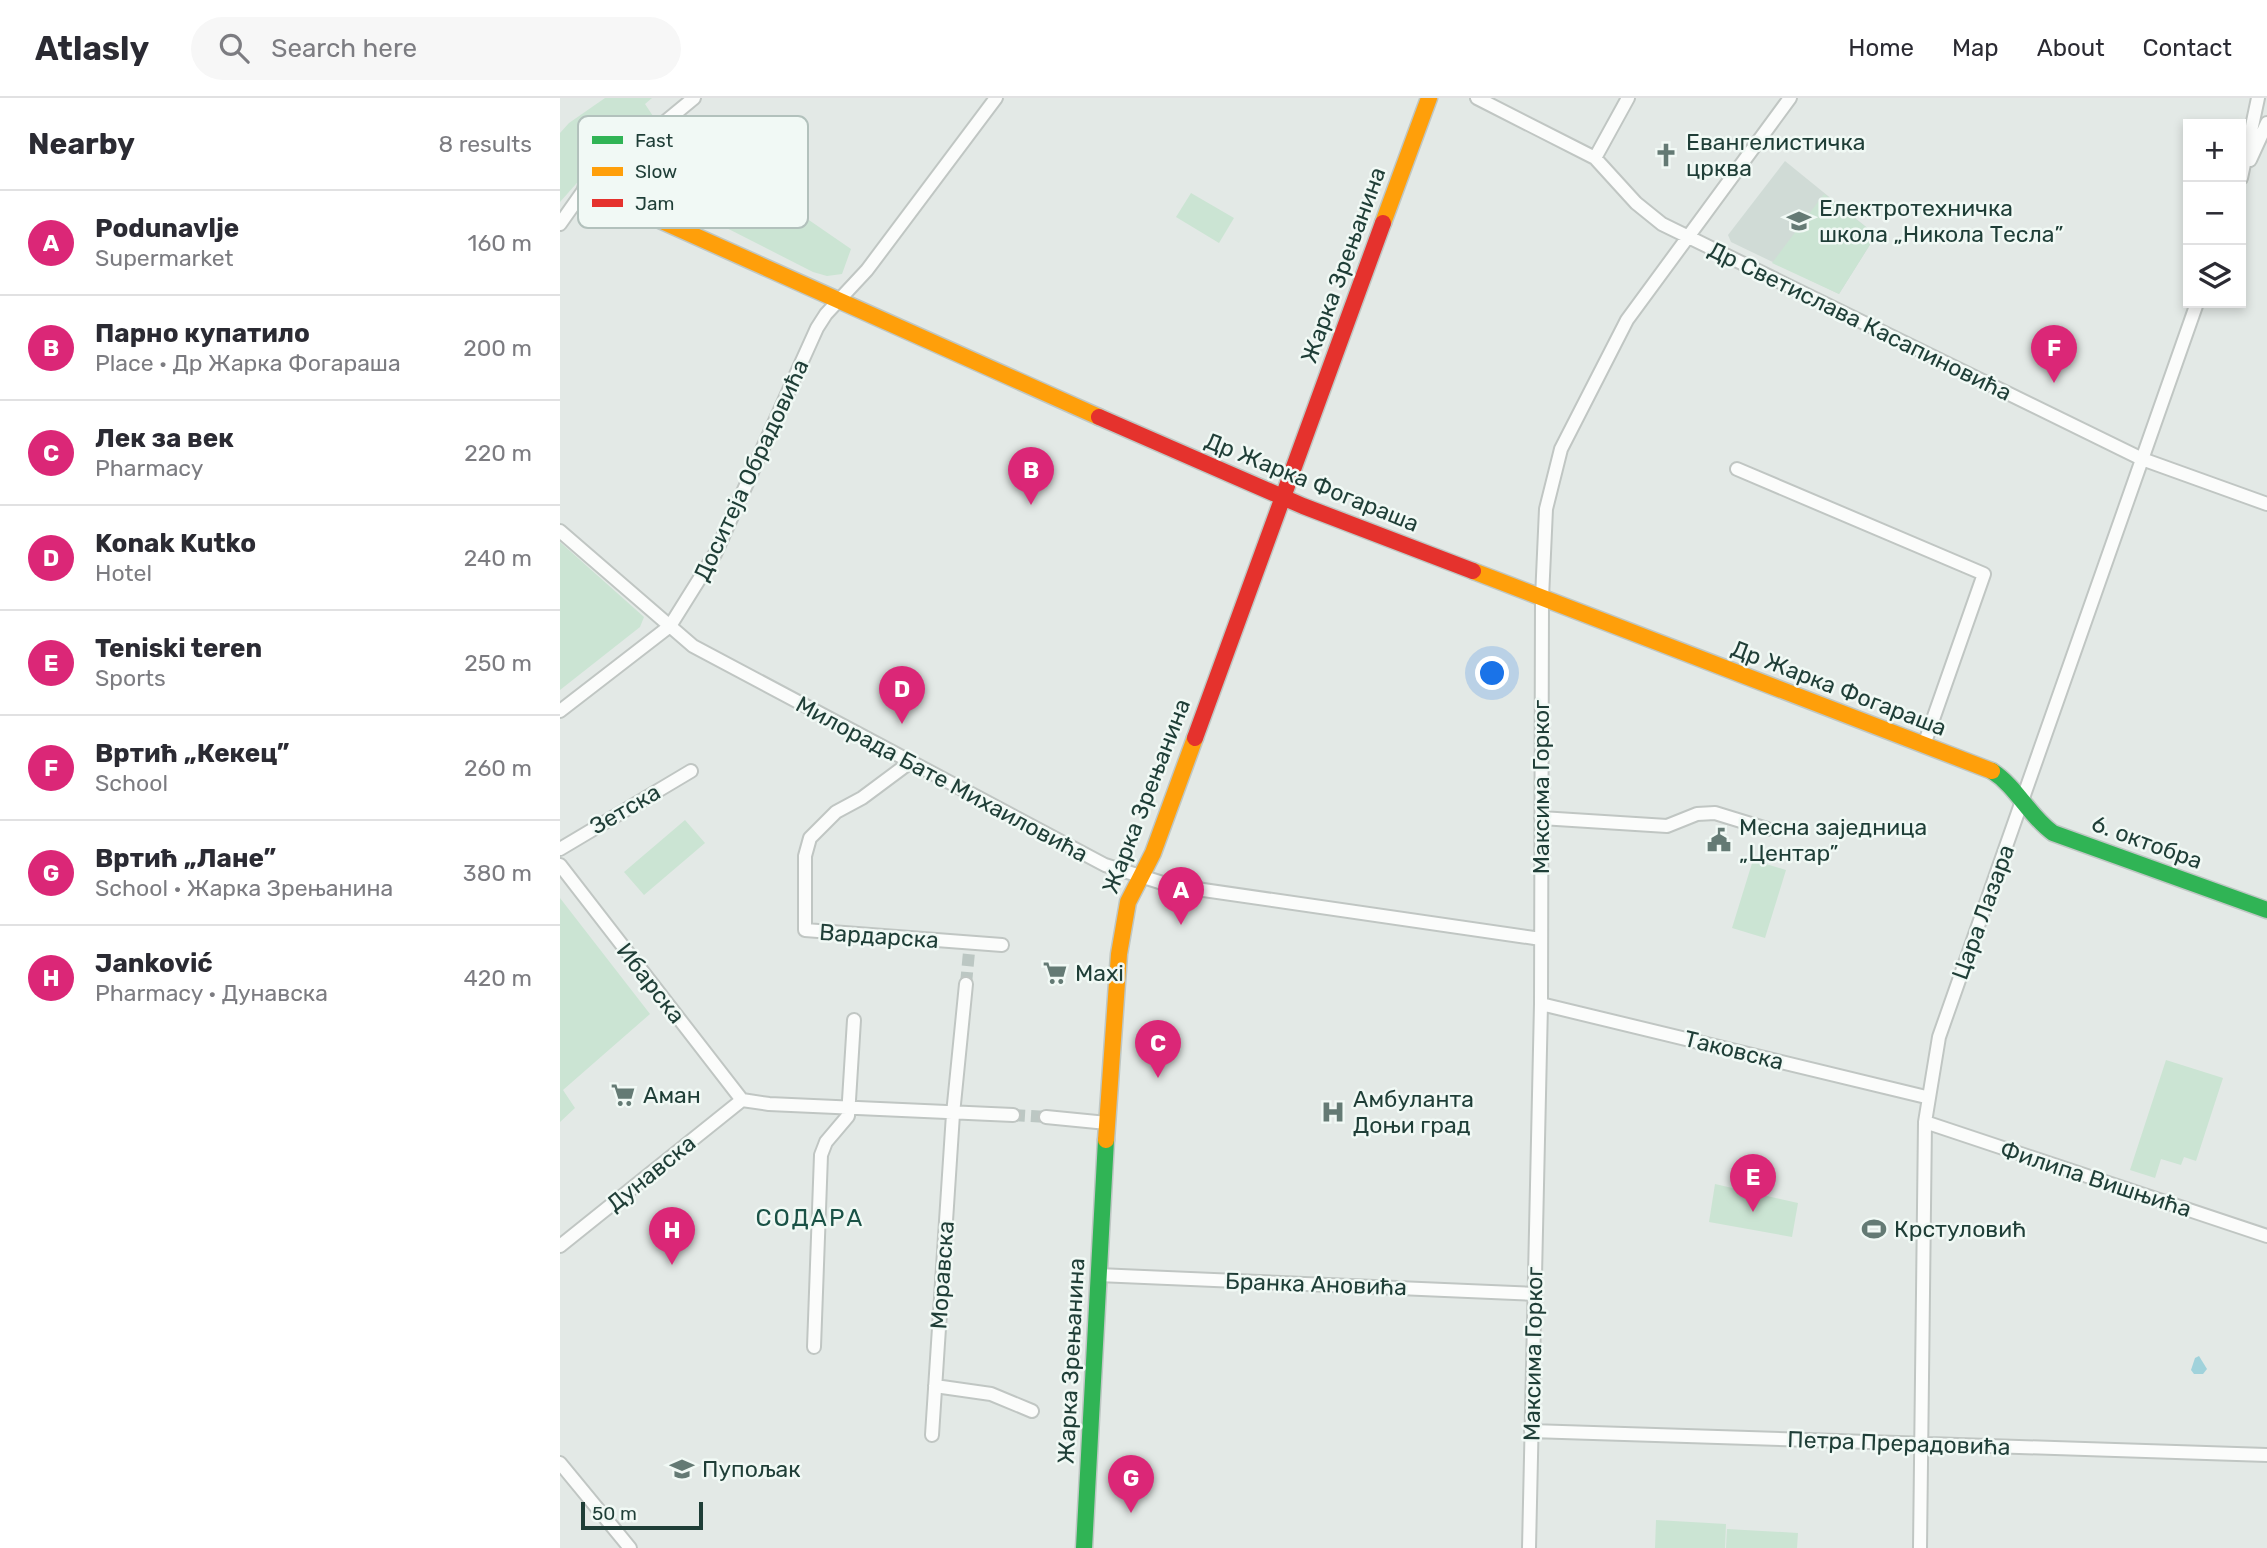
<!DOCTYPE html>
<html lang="en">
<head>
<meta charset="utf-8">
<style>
  body { margin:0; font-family:Rubik,sans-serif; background:#f7f7f7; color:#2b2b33 }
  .controls { position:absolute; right:21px; top:21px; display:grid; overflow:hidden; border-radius:0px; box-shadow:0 4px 10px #0003 }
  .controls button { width:63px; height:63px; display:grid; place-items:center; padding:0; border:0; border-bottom:2px solid #e1e1e2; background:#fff; color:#2b2b33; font:35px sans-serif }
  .scale { position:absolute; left:21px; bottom:18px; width:122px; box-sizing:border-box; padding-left:7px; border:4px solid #1f3e37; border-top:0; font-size:19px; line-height:24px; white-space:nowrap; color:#1f3e37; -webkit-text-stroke:5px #f1f9f5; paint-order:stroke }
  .you { position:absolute; left:933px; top:576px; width:24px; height:24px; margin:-18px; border:5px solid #fff; border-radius:50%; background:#1a73e8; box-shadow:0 0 0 10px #1a73e833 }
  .badge { display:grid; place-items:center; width:46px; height:46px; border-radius:50%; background:#db2777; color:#fff; font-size:23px; font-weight:700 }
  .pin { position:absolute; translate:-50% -58px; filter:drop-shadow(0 2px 4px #0008) }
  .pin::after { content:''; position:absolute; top:37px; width:24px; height:21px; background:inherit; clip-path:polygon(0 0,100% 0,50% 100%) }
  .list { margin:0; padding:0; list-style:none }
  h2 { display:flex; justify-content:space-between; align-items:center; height:91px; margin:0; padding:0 28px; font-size:30px }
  h2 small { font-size:23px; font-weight:400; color:#7c7c81 }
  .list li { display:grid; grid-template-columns:46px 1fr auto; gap:21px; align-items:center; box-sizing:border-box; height:105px; padding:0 28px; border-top:2px solid #e1e1e2 }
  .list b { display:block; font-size:26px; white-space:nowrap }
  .list p { margin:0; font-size:23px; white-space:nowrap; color:#7c7c81 }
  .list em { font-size:23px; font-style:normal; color:#7c7c81 }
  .icon { flex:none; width:38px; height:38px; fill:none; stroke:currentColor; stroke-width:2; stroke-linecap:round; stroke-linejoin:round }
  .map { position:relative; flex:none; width:1707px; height:1450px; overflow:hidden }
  header { display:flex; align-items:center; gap:42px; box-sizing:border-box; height:98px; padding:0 35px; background:#fff; border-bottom:2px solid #e1e1e2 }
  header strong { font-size:33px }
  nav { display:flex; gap:38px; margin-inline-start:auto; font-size:24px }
  .search { width:490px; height:63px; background:#f7f7f7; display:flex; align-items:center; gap:18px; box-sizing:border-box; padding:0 24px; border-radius:38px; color:#7c7c81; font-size:26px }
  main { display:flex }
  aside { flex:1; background:#fff }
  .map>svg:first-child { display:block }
  .built { fill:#d0dbd6 }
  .green { fill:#cbe4d3 }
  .water { fill:#a0d2db }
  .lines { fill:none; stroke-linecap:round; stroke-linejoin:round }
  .street-tunnel { stroke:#bcc7c3; stroke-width:12; stroke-dasharray:12 6; stroke-linecap:butt }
  .street-casing { stroke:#c0c6c3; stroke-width:16 }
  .fast-casing { stroke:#bfc7c4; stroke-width:19 }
  .slow-casing { stroke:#bfc7c4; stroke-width:19 }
  .jam-casing { stroke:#bfc7c4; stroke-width:19 }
  .street { stroke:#fbfcfb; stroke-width:12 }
  .fast { stroke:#30b455; stroke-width:16 }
  .slow { stroke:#ff9f0a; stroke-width:16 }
  .jam { stroke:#e5322d; stroke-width:16 }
  .labels { text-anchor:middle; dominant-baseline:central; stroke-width:5; stroke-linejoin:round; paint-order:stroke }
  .poi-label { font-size:23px; fill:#1f3e37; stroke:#f1f9f5; text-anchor:start }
  .street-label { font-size:23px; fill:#1f3e37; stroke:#f1f9f5 }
  .neighbourhood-label { font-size:24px; letter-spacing:2px; fill:#1a5246; stroke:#f1f9f5 }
  .key { fill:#f1f9f5; stroke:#b2c1bc; stroke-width:2 }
  .key-label { font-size:19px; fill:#1f3e37 }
</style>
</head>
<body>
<header>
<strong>Atlasly</strong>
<div class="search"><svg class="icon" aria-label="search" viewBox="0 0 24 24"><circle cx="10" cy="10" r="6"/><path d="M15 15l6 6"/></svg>Search here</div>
<nav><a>Home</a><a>Map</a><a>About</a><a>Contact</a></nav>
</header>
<main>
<aside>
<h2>Nearby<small>8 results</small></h2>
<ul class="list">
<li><span class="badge">A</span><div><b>Podunavlje</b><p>Supermarket</p></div><em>160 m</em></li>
<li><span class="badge">B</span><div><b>Парно купатило</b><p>Place · Др Жарка Фогараша</p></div><em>200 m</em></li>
<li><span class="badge">C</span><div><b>Лек за век</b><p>Pharmacy</p></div><em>220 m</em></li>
<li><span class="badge">D</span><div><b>Konak Kutko</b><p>Hotel</p></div><em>240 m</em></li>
<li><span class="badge">E</span><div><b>Teniski teren</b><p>Sports</p></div><em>250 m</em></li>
<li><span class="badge">F</span><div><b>Вртић „Кекец”</b><p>School</p></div><em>260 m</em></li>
<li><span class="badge">G</span><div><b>Вртић „Лане”</b><p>School · Жарка Зрењанина</p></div><em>380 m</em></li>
<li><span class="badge">H</span><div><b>Janković</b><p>Pharmacy · Дунавска</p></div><em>420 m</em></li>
</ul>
</aside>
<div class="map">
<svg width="1707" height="1450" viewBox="0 0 1707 1450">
  <rect width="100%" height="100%" fill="#e3e9e6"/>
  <path class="built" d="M1225 63 1316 137 1279 196 1171 144 1168 137Z"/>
  <path class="green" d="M45 0H92L85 6 95 21 24 77 0 104V35L9 25Z
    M176 72 291 151 282 176 267 178 253 174 141 117Z
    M631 95 674 120 659 145 616 119Z
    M1264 96 1316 137 1279 196 1212 165Z
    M0 444 84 519 80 529 0 592Z
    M125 722 145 745 84 797 64 774Z
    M1193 762 1226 772 1205 840 1172 830Z
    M0 800 90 916 3 992 15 1010 0 1024Z
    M1606 962 1663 980 1636 1063 1624 1059 1621 1067 1601 1061 1595 1080 1570 1072Z
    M1155 1086 1238 1105 1232 1139 1149 1124Z
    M1096 1422 1166 1426 1165 1450H1095Z
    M1167 1431 1238 1435 1237 1450H1166Z"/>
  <path class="water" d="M1639 1258 1647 1271 1643 1276H1634L1631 1272 1635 1260Z"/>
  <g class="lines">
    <path class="street-tunnel" d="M406 886 409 854
      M453 1017 486 1019"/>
    <g class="street-casing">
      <path id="street" d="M917 0 1035 60 1076 105 1102 126 1582 361 1707 406
        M1035 60 1068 0
        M1690 62 1707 25
        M1681 80 1698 0
        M0 126 26 89 134 0
        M1177 371 1424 476 1364 647
        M0 433 133 548 545 767 609 787 981 841
        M0 613 110 528 155 456 257 230 266 216 307 172 436 0
        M349 665 302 700 276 714 250 740 245 758V832L442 847
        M981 720 1107 728 1137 716 1155 715 1207 731
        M0 751 131 673
        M0 767 182 1002
        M981 906 1366 999
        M182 1002 209 1006 453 1017
        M486 1019 547 1025
        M1365 1024 1707 1138
        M0 1148 182 1002
        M538 1177 975 1196
        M254 1249 261 1057 266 1044 288 1018 294 922
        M375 1288 431 1296 472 1313
        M971 1333 1707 1357
        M372 1337 393 1016 406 886
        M0 1365 70 1450
        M969 1450 981 906 982 500 986 411 1001 351 1067 222 1230 0
        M1360 1450 1365 1024 1379 939 1637 205"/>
    </g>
    <g class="fast-casing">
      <path id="fast" d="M1432 673C1457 689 1469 718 1493 735L1707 812
        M524 1450 546 1042"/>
    </g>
    <g class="slow-casing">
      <path id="slow" d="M26 89 539 319
        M823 125 869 0
        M913 473 1432 673
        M546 1042 559 856 568 804 593 755 635 640"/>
    </g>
    <g class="jam-casing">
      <path id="jam" d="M539 319 743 408 913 473
        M635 640 823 125"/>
    </g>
    <use href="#street" class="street"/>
    <use href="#fast" class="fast"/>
    <use href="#slow" class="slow"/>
    <use href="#jam" class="jam"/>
  </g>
  <defs>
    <g id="church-bare" transform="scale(1.89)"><path d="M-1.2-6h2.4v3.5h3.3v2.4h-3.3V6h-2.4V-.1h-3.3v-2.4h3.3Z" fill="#647a74" stroke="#f1f9f5" stroke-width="2.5" paint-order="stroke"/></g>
    <g id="school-bare" transform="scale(1.89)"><path d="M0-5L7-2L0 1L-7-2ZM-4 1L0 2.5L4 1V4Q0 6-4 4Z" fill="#647a74" stroke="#f1f9f5" stroke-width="2.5" paint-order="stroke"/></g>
    <g id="civic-bare" transform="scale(1.89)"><path d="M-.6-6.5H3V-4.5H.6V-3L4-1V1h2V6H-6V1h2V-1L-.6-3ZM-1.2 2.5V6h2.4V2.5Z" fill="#647a74" stroke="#f1f9f5" stroke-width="2.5" paint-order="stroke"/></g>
    <g id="supermarket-bare" transform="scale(1.89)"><path d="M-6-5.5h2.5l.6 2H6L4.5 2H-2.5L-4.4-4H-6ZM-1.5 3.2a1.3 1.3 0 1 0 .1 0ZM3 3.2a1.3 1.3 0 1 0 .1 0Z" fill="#647a74" stroke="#f1f9f5" stroke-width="2.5" paint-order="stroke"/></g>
    <g id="hospital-bare" transform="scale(1.89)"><path d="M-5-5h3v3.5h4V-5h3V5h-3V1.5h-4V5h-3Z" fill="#647a74" stroke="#f1f9f5" stroke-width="2.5" paint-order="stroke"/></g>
    <g id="stadium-bare" transform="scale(1.89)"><path d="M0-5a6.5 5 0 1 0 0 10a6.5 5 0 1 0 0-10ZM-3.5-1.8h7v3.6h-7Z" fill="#647a74" stroke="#f1f9f5" stroke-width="2.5" paint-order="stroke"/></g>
  </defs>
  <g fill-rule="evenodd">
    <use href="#church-bare" x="1106" y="57"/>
    <use href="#school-bare" x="1239" y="123"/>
    <use href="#civic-bare" x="1159" y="742"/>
    <use href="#supermarket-bare" x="495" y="875"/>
    <use href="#supermarket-bare" x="63" y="997"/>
    <use href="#hospital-bare" x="773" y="1014"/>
    <use href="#stadium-bare" x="1314" y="1131"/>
    <use href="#school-bare" x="122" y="1371"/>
  </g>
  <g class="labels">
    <g class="poi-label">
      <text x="1126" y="44">Евангелистичка<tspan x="1126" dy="26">црква</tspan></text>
      <text x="1259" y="110">Електротехничка<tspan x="1259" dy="26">школа „Никола Тесла”</tspan></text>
      <text x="1179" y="729">Месна заједница<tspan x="1179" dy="26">„Центар”</tspan></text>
      <text x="515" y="875">Maxi</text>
      <text x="83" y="997">Аман</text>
      <text x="793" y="1001">Амбуланта<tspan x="793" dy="26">Доњи град</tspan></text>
      <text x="1334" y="1131">Крстуловић</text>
      <text x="142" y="1371">Пупољак</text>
    </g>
    <g class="street-label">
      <text transform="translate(783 167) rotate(-70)">Жарка Зрењанина</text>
      <text transform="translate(1300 223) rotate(26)">Др Светислава Касапиновића</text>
      <text transform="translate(191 372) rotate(-65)">Доситеја Обрадовића</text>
      <text transform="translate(752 384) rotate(22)">Др Жарка Фогараша</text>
      <text transform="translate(1279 590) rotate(21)">Др Жарка Фогараша</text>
      <text transform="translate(382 681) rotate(28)">Милорада Бате Михаиловића</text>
      <text transform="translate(981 689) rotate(-90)">Максима Горког</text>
      <text transform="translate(586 698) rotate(-69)">Жарка Зрењанина</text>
      <text transform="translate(65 711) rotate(-30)">Зетска</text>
      <text transform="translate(1587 744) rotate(20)">6. октобра</text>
      <text transform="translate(1423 814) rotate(-70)">Цара Лазара</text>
      <text transform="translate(319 838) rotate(4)">Вардарска</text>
      <text transform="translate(91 885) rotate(52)">Ибарска</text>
      <text transform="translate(1174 952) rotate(14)">Таковска</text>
      <text transform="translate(91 1075) rotate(-39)">Дунавска</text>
      <text transform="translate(1536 1081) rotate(18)">Филипа Вишњића</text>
      <text transform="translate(382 1177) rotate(-86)">Моравска</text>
      <text transform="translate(756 1186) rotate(2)">Бранка Ановића</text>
      <text transform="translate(973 1256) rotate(-89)">Максима Горког</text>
      <text transform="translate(511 1263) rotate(-87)">Жарка Зрењанина</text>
      <text transform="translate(1339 1345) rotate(2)">Петра Прерадовића</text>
    </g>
    <g class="neighbourhood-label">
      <text x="250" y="1120">СОДАРА</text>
    </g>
  </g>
  <rect x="18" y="18" width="230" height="112" rx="10" class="key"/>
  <rect x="32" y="38" width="31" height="8" fill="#30b455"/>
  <rect x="32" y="69" width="31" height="9" fill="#ff9f0a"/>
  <rect x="32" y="101" width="31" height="8" fill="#e5322d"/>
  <g class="key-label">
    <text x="75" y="49">Fast</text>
    <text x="75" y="80">Slow</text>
    <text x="75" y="112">Jam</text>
  </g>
</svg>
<div class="controls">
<button>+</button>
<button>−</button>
<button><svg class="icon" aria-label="layers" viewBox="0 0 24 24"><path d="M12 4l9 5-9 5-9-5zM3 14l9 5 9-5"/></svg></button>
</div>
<div class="scale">50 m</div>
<div class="you"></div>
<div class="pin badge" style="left:621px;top:827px">A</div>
<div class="pin badge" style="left:471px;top:407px">B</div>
<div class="pin badge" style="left:598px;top:980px">C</div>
<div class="pin badge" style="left:342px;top:626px">D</div>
<div class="pin badge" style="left:1193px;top:1114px">E</div>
<div class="pin badge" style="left:1494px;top:285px">F</div>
<div class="pin badge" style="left:571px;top:1415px">G</div>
<div class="pin badge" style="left:112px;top:1167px">H</div>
</div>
</main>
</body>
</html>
